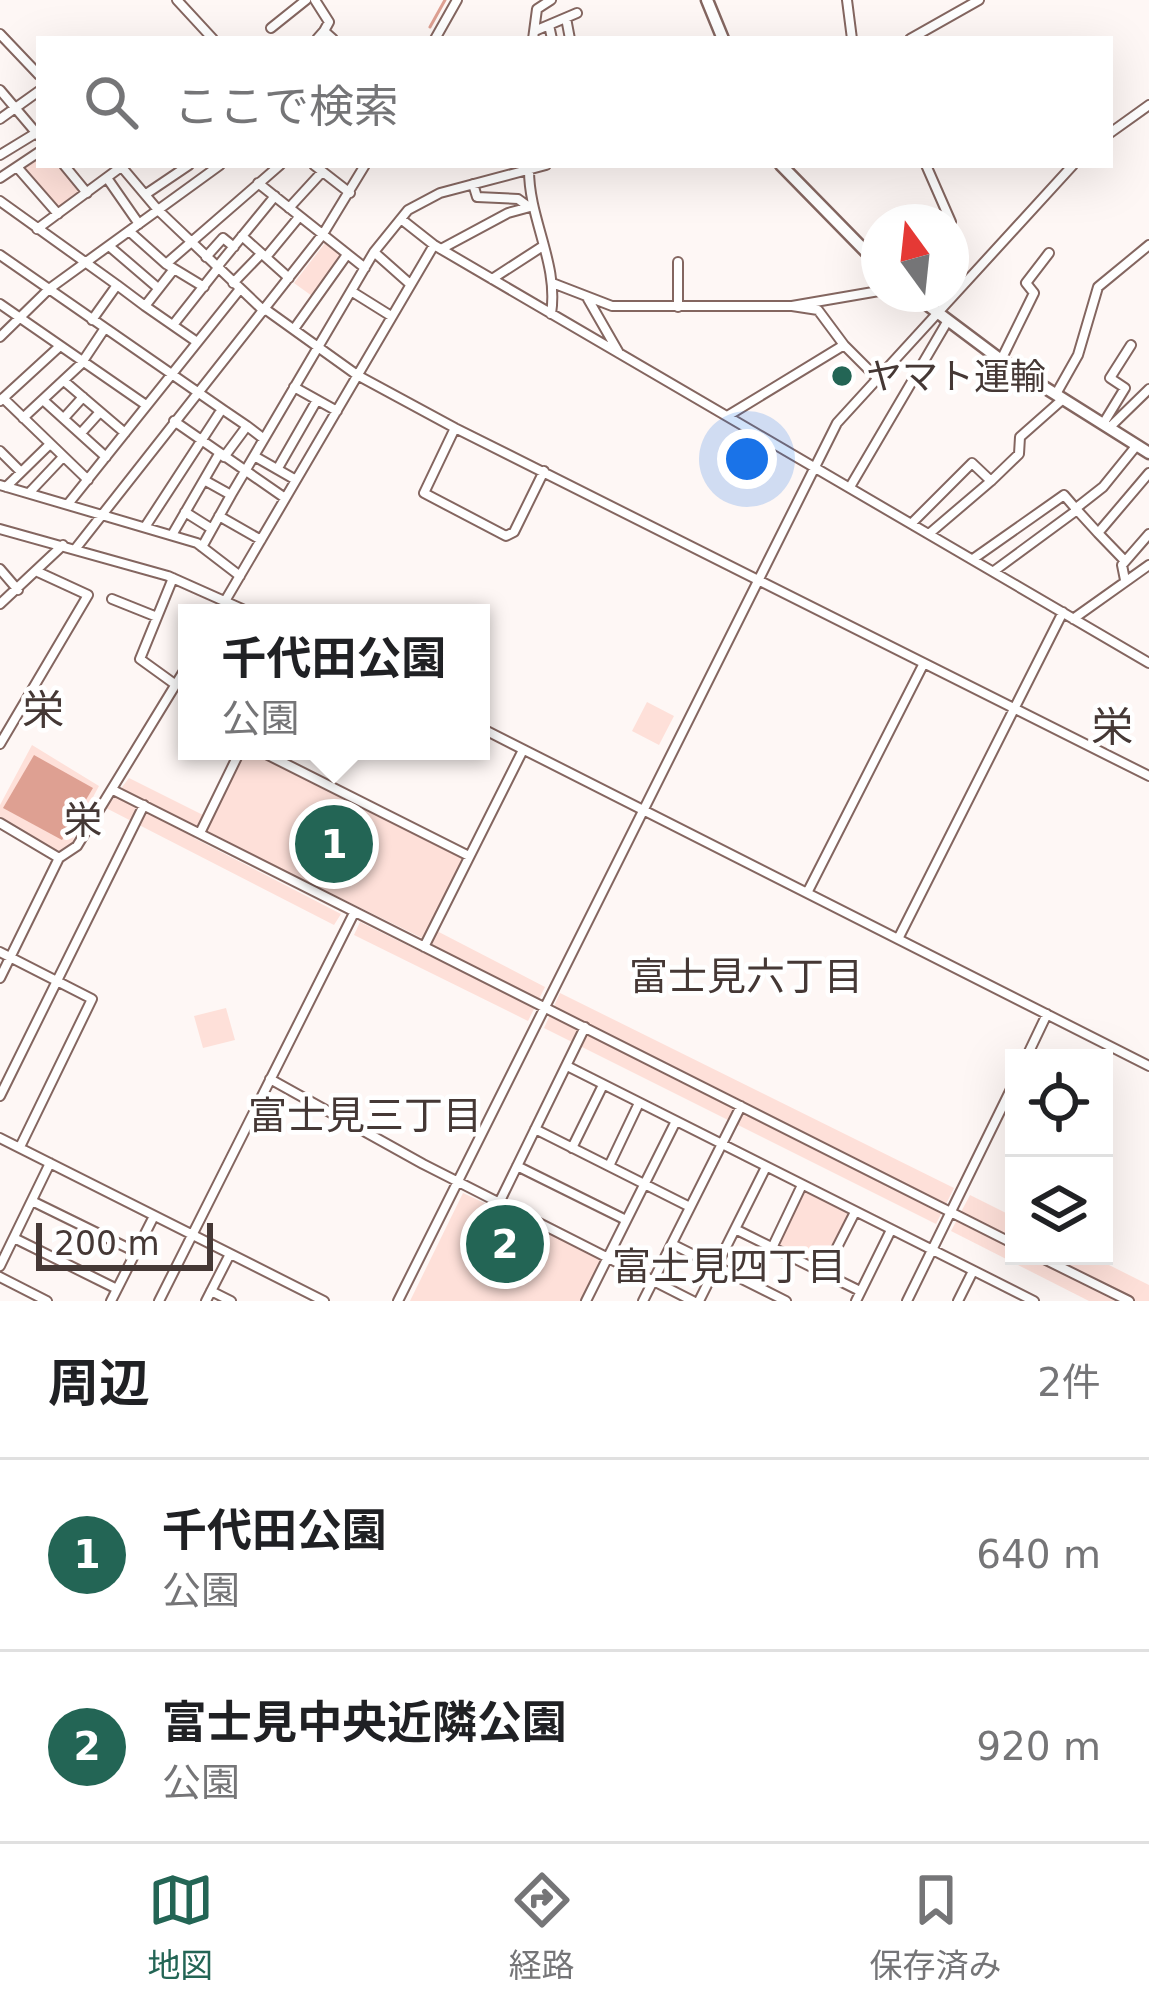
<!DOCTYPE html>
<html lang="ja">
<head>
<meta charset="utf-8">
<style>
  body { margin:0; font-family:"DejaVu Sans","Noto Sans JP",sans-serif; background:#f2f2f2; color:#202124 }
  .controls { position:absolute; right:36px; bottom:36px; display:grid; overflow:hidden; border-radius:0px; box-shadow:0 12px 48px #0002 }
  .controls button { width:108px; height:108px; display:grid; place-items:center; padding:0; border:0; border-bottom:3px solid #e0e0e0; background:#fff; color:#202124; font:60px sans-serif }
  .compass { position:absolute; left:861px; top:204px; width:108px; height:108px; border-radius:50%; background:#fff; box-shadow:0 12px 48px #0002; rotate:345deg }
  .scale { position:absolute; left:36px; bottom:30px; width:177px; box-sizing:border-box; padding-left:12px; border:6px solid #453835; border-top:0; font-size:33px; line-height:42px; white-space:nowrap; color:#453835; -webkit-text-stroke:9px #fff; paint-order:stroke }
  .you { position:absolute; left:747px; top:459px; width:42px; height:42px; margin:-30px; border:9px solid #fff; border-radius:50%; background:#1a73e8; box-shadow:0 0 0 18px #1a73e833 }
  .badge { display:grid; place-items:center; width:78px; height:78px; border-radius:50%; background:#236555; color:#fff; font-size:39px; font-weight:700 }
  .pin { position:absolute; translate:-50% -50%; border:6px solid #fff; box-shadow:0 3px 12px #0006 }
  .popup { position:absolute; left:178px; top:604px; width:312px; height:156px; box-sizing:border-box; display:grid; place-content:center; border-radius:0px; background:#fff; filter:drop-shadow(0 3px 9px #0005); font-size:39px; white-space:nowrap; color:#757577 }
  .popup b { font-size:45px; color:#202124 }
  .popup::after { content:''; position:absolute; left:50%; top:100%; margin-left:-24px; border:24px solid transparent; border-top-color:#fff }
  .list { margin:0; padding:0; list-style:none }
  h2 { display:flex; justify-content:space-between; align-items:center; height:156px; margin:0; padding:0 48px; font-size:51px }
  h2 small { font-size:39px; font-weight:400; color:#757577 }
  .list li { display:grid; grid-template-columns:78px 1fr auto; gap:36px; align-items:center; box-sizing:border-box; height:192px; padding:0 48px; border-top:3px solid #e0e0e0 }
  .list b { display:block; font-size:45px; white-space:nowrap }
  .list p { margin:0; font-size:39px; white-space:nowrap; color:#757577 }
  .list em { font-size:39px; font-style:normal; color:#757577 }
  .icon { flex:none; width:66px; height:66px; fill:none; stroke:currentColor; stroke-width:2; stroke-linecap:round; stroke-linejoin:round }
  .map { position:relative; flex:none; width:1149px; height:1301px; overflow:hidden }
  .search { position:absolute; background:#fff; box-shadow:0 12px 48px #0002; left:36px; right:36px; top:36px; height:132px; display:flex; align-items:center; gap:30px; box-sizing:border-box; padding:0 42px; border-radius:0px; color:#757577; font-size:45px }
  .sheet { height:540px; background:#fff }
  nav { display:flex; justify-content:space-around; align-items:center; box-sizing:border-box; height:168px; border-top:3px solid #e0e0e0; background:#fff; font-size:33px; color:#757577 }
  nav a { display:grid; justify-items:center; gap:6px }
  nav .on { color:#236555 }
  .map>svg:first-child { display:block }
  .green { fill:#fee0d9 }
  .water { fill:#dea092 }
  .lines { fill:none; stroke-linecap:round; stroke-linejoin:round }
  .stream { stroke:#dea092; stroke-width:3 }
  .minor-casing { stroke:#846660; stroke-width:12 }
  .major-casing { stroke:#846660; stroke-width:15 }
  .minor { stroke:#fff; stroke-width:8 }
  .major { stroke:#fff; stroke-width:10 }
  .poi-dot { fill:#236555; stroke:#fff; stroke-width:4.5 }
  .labels { text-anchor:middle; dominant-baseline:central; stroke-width:9; stroke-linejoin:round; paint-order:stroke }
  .poi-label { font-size:36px; fill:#453835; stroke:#fff; text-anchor:start }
  .neighbourhood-label { font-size:39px; fill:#453835; stroke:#fff }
  .quarter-label { font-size:42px; fill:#453835; stroke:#fff }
</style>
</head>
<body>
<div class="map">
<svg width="1149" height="1301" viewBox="0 0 1149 1301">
  <rect width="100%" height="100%" fill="#fef7f5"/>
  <path class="green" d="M39 154V165H60L82 191 59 210 21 166Z
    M325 243 342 254 312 296 294 283Z
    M647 702 674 716 659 745 632 731Z
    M32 745 99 786 73 834 74 843 58 852 0 818V805Z
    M243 751H255L464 856 424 939 204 831Z
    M129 778 205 816 194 838 341 914 334 925 106 808Z
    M360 922 423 953 435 930 545 987 528 1021 354 935Z
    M560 993 954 1188 936 1224 544 1028Z
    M226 1008 235 1040 203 1048 194 1016Z
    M802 1185 855 1212 824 1273 772 1248Z
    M463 1193 604 1259 583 1301H410Z
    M970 1195 1014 1217V1256H1091L1149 1285V1301H1089L951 1231Z"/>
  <path class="water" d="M34 755 93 788 62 840 3 808Z"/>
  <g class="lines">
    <path class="stream" d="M430 27 445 0"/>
    <g class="minor-casing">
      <path id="minor" d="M177 0 213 39
        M315 0 329 22 324 31
        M847 0 852 39
        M566 18 570 39
        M549 25 552 39
        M271 28 306 0
        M537 30 577 13
        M0 34 39 75
        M317 39 324 31 333 39
        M435 39 457 0
        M533 39 537 9 551 0
        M910 39 979 0
        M0 90 39 136
        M0 119 39 91
        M1110 133 1149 105
        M0 155 36 133
        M64 165 87 193
        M120 165 158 210 264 311
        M314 165 350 193
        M926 165 951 222
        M17 167 58 214
        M529 170C529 220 559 264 551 314
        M0 178 39 152
        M107 178 139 224
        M258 183 365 268
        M473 184 477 197 518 199 529 207
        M146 194 189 165
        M0 201 117 285 92 320
        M289 208 322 172
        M401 219 434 245 1149 663
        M37 229 121 167
        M129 231 166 264 204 287
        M242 236 289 278
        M109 246 158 288
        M441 249 508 213 530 207
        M374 252 410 284
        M0 255 222 409 145 527
        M206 257 223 238 234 247
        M266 257 299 217
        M678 262V307
        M166 264 280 165
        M217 267 275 196
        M174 269 145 306 197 342
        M492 279 543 246
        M233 283 261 254
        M555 284 612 306H792
        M117 285 145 306
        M351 291 391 316
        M588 299 619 353
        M0 304 146 405
        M265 309 357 375 455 428 1149 776
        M173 325 218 268
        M294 329 346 256
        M0 337 49 289 220 165
        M844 345 818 310 792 306 879 291
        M1001 360 1034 293 1026 283 1049 253
        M64 381 125 433
        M294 387 337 411
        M1056 394 1078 355 1098 287 1149 245
        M3 398 88 480
        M43 400 106 457
        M0 401 60 346
        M222 409 247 426
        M729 415 844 345 875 376
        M23 418 81 364 105 328
        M64 418 83 397
        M174 421 285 498
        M1103 424 1125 388 1110 378 1131 345
        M455 428 424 493 506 536 514 532 544 471
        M1109 428 1149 389
        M81 433 100 412
        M0 451 21 472
        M254 456 296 480
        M224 457 247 426 264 439
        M278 468 317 400
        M204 480 231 495 374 252 408 210 440 193 546 165
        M991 481 1019 454 1020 437 1063 399
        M0 485 197 543 240 576
        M6 487 49 445
        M850 487 947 322
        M29 493 63 457
        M68 504 240 289
        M1075 509 1103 487 1137 445
        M1077 510 1098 533
        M185 512 212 529
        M219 516 261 540
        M912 523 972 463 991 481 930 533
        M0 529 168 576 251 613
        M172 535 219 454
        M202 547 231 495
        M76 548 323 234 365 165
        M973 559 1064 495 1077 510 994 571
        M1125 561 1098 533 1149 473
        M0 569 18 590
        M173 578 140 659 176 685
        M1125 580 1122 565 1149 534
        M112 599 157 617
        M0 604 63 545
        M218 613 434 245
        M1073 619 1149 565
        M481 728 1149 1066
        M0 744 88 595 38 572
        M260 751 469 856
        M113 790 1014 1244
        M0 823 59 858
        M200 833 240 751
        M807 893 924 663
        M898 939 1063 612
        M424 947 523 750
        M0 952 92 999 20 1147
        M0 978 59 858 77 846 187 666
        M1026 1058 1047 1014
        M567 1066 1034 1301
        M270 1079 423 1164 693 1301
        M0 1096 144 805
        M535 1129 690 1207
        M0 1138 324 1301
        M572 1148 603 1085
        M517 1166 626 1220
        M609 1166 639 1103
        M32 1201 136 1252
        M499 1203 585 1027
        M735 1229 860 1291
        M14 1238 117 1289
        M672 1244 786 1301
        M772 1248 802 1185
        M1038 1256 1129 1301
        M0 1266 50 1163
        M824 1273 855 1212
        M0 1277 47 1301
        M211 1291 231 1301
        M111 1301 154 1216
        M159 1301 354 913
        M206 1301 230 1254
        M398 1301 837 423 1073 165
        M586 1301 676 1121
        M643 1301 741 1106
        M699 1301 766 1167
        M856 1301 891 1230
        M907 1301 1014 1083
        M958 1301 973 1271"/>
    </g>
    <g class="major-casing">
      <path id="major" d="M707 0 723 39
        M781 165 879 265
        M913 294 1001 360 1149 453"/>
    </g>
    <use href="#minor" class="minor"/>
    <use href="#major" class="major"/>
  </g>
  <circle class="poi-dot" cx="842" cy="376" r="12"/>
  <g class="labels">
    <g class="poi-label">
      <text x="866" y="376">ヤマト運輸</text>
    </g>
    <g class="neighbourhood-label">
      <text x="83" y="820">栄</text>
      <text x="746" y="976">富士見六丁目</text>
      <text x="365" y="1115">富士見三丁目</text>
      <text x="729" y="1266">富士見四丁目</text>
    </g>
    <g class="quarter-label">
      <text x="43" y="710">栄</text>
      <text x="1112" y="727">栄</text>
    </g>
  </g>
</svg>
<div class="controls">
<button><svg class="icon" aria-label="locate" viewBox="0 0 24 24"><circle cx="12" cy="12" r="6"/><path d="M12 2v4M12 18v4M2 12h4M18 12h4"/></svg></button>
<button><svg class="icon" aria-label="layers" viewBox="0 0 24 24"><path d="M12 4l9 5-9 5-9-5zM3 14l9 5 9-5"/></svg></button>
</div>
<svg class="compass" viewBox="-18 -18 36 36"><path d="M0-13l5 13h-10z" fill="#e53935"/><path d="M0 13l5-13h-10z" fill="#757577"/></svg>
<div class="scale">200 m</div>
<div class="you"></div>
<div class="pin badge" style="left:334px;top:844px">1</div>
<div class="popup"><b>千代田公園</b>公園</div>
<div class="pin badge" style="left:505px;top:1244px">2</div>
<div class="search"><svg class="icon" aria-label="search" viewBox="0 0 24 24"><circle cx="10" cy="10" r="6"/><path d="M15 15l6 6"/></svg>ここで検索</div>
</div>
<section class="sheet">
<h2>周辺<small>2件</small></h2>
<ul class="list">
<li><span class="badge">1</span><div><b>千代田公園</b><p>公園</p></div><em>640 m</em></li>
<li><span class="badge">2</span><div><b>富士見中央近隣公園</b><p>公園</p></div><em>920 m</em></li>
</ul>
</section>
<nav>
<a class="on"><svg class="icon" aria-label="map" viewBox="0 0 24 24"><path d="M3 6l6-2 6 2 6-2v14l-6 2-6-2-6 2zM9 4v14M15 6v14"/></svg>地図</a>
<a><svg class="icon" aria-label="directions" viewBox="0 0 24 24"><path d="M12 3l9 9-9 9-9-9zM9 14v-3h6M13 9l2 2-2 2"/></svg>経路</a>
<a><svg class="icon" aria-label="saved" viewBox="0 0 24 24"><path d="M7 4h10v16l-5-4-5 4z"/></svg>保存済み</a>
</nav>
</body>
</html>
